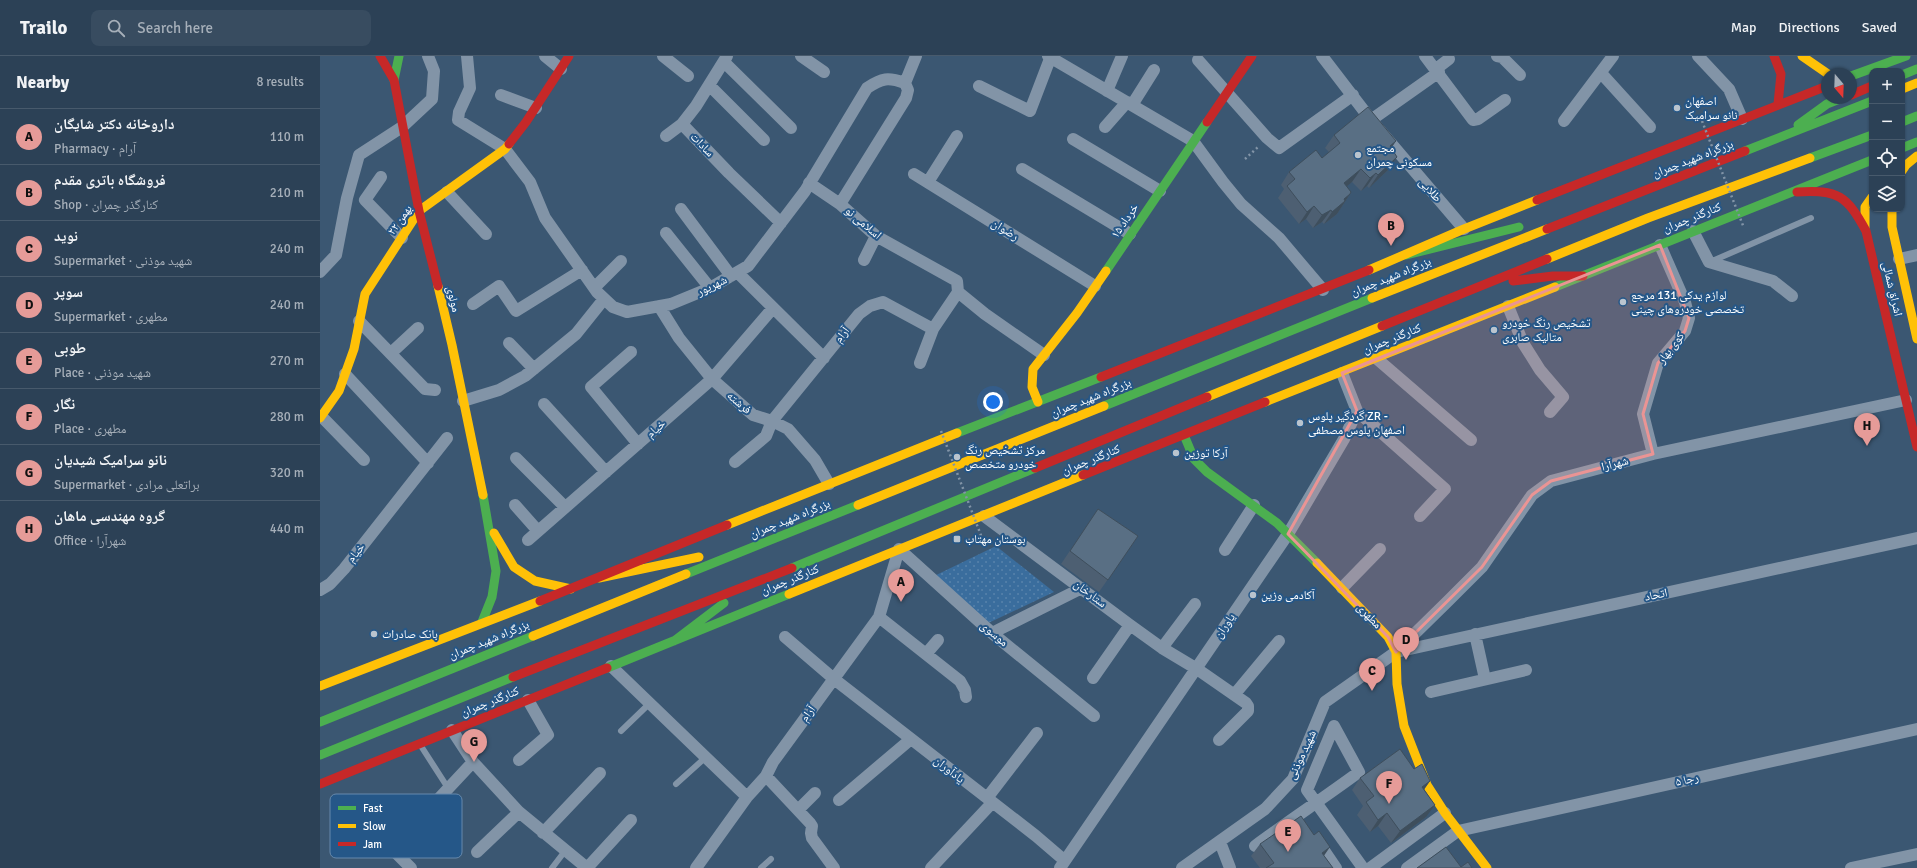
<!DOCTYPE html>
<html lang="en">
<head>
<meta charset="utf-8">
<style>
  body { margin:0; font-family:Signika,"Noto Naskh Arabic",sans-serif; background:#384c60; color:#f1f3f6 }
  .controls { position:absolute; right:12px; top:12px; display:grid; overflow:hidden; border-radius:8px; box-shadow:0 1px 3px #0004 }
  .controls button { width:36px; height:36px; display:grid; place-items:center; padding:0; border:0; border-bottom:1px solid #485a6c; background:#2c4156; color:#f1f3f6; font:20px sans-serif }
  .compass { position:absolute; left:1501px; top:12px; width:36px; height:36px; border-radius:50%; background:#2c4156; box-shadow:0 1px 3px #0004; rotate:161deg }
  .you { position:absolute; left:673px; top:346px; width:14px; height:14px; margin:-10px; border:3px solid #fff; border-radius:50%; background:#1a73e8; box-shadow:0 0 0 6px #1a73e833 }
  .badge { display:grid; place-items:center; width:26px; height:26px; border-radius:50%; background:#e69b98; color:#111; font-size:13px; font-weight:700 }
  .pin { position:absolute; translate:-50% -33px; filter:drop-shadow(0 1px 2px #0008) }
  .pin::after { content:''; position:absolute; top:21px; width:14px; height:12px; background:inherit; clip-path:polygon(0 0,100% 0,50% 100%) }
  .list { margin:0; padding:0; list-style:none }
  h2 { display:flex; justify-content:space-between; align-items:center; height:52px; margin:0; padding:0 16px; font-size:17px }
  h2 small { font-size:13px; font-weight:400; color:#a6afb9 }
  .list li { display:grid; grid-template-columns:26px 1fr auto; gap:12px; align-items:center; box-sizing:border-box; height:56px; padding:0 16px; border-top:1px solid #485a6c }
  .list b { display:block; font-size:15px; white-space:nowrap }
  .list p { margin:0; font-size:13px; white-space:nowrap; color:#a6afb9 }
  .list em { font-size:13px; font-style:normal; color:#a6afb9 }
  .icon { flex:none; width:22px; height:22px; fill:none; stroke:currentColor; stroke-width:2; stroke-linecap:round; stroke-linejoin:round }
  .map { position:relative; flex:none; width:1597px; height:812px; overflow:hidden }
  header { display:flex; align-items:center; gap:24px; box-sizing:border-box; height:56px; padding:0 20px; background:#2c4156; border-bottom:1px solid #485a6c }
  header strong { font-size:19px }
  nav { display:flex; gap:22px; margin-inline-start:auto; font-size:14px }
  .search { width:280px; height:36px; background:#384c60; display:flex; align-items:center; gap:10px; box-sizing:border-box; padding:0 14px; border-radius:8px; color:#a6afb9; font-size:15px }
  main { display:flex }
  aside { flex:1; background:#2c4156 }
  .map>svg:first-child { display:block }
  .grass { fill:url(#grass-dots) }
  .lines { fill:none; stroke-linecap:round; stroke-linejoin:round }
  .path { stroke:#8294a7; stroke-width:2.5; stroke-dasharray:2 3; stroke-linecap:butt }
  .lane { stroke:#8294a7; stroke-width:6 }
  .street { stroke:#8294a7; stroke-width:12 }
  .fast { stroke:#4caf50; stroke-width:9 }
  .slow { stroke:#ffc107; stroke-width:9 }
  .jam { stroke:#c62828; stroke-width:9 }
  .path-bridge { stroke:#8294a7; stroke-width:2.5; stroke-dasharray:2 3; stroke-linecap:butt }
  .wall { fill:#4d5f72 }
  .shaded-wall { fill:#3e4e5c }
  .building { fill:#596f84; stroke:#3e4e5c }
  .marked { fill:#ea9494; fill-opacity:0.2; stroke:#ea9494; stroke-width:3; stroke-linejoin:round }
  .poi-dot { fill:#bac4ce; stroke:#255788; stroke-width:1.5 }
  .labels { text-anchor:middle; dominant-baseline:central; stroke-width:4; stroke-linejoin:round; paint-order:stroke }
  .poi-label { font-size:12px; fill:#fff; stroke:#255788; text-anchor:start }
  .street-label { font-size:12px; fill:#fff; stroke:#255788 }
  .key { fill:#255788; stroke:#6689ac; stroke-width:1 }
  .key-label { font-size:11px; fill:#fff }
</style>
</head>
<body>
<header>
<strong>Trailo</strong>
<div class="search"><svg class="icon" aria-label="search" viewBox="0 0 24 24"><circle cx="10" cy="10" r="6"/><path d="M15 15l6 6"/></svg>Search here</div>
<nav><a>Map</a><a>Directions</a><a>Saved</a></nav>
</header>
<main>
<aside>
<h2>Nearby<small>8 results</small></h2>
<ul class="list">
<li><span class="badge">A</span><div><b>داروخانه دکتر شایگان</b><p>Pharmacy · آرام</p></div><em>110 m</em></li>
<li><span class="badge">B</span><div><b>فروشگاه باتری مقدم</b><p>Shop · کنارگذر چمران</p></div><em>210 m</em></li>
<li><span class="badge">C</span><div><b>نوید</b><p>Supermarket · شهید موذنی</p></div><em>240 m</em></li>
<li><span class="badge">D</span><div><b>سوپر</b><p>Supermarket · مطهری</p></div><em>240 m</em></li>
<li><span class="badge">E</span><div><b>طوبی</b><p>Place · شهید موذنی</p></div><em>270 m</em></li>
<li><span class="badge">F</span><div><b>نگار</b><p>Place · مطهری</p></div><em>280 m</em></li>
<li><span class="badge">G</span><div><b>نانو سرامیک شیدیان</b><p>Supermarket · براتعلی مرادی</p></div><em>320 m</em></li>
<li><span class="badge">H</span><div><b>گروه مهندسی ماهان</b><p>Office · شهرآرا</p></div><em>440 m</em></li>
</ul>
</aside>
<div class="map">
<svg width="1597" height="812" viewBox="0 0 1597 812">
  <defs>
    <pattern id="grass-dots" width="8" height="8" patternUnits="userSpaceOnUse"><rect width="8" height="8" fill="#3a6d9d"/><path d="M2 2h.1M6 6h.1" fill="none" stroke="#5883ac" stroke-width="1.8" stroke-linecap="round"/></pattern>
  </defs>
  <rect width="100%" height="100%" fill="#3b5772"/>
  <path class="grass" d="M676 490 734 536 662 570 610 522Z"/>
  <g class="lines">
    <path class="path" d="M925 103 938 91
      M648 484 662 482"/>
    <path class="lane" d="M1390 206 1491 162
      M301 675 330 647
      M101 690 128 732
      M356 728 386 701
      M232 812 245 795
      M441 812 451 803"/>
    <path class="street" d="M147 0 150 32 139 56 138 64 185 93 210 126 225 162 277 236 293 251 307 256 351 248 390 232 428 210 485 135 547 32C562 22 568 21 585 27
      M225 0 241 13
      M343 0 368 20
      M407 0 376 50 362 68 409 117 461 167
      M481 0 504 16
      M728 0 873 85 903 126 921 148 959 182 1003 234
      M1002 0 1051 64 1144 173
      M1105 0 1153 64 1158 63 1185 44
      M1177 0 1182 1 1200 19
      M1378 0 1409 33 1422 63
      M878 4 947 82 959 92 1033 39
      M404 6 471 72
      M1116 13 1129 3
      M1281 17 1330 71
      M585 27 588 34 586 42 520 148 556 180 637 225 638 236
      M585 27 596 0
      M389 29 444 84
      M659 30 710 55 731 0
      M787 35 802 0
      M181 39 216 52
      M812 49 834 14
      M1051 64 1119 16
      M1244 65 1293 0
      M785 71 807 46
      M346 80 362 68
      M753 83 840 135
      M702 113 810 178
      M594 118 775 230
      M61 121 45 144 82 182
      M608 126 637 80
      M489 127 520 148
      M127 136 166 178
      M361 153 411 220
      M1373 175 1389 206 1453 225 1472 240
      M346 177 390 232
      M1579 203 1597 199
      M544 204 556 180
      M0 216 16 199 27 142 39 99 82 71 112 43 114 15 108 0
      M418 217 504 302
      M274 232 301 205
      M638 236 665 258 724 299
      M153 248 179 230 196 255 262 214
      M339 250 359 282 392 323 433 359 452 365 468 373 495 404 509 428
      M1188 250 1203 287 1220 314 1243 341 1230 356
      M39 265 105 333 115 334
      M189 287 214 313
      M311 296 271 331 318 388
      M71 297 98 272
      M1056 302 1151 384
      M600 307 613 273 638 236
      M25 318 108 407
      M143 345 179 334 205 320 256 278 284 243
      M224 348 286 416
      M1037 355 1125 433 1100 460
      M1 360 44 404
      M1333 398 1323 358 1338 307 1365 275 1369 262 1365 246 1340 189
      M196 402 245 451
      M415 406 446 380 452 365 539 258 550 250 563 246 613 273
      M195 449 218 475
      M664 460 810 569 842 592 877 613 926 647 928 650V655L899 684
      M208 484 392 323 453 252
      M905 494 934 449
      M1022 532 1060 493
      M0 534 10 528 24 513 127 382
      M559 561 640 625 645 634 646 641
      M672 577 762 532
      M1155 578 1165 623
      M465 581 514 623 716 780 744 804
      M842 592 875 548
      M1076 596 1597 482
      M606 598 618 584
      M291 610 427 741
      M773 622 810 569
      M1111 636 1206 614
      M914 639 959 585
      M132 674 153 706 199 756 267 812
      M199 704 228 679 208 644
      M446 720 490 767 492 770 491 777 492 782 514 812
      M667 742 717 677
      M519 744 591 683
      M478 754 495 737
      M223 777 280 717
      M997 784 1016 812
      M900 786 910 812
      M935 790C969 765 1005 741 1039 716L1014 670 987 734 1043 812
      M157 796 199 756
      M91 812 73 794 82 782 153 706
      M267 812 311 764
      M376 812 427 741 446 720 453 706 559 561 579 493 672 577 774 660
      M611 812 672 747
      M740 812 968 478 1024 383 1037 355 1022 317
      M862 812 945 753 973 723 1005 646 1076 596 1128 545 1162 511 1212 439 1231 425 1333 398 1586 344
      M1050 812 1125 757
      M1087 812 1138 775 1597 673
      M1531 812 1597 798"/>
    <path class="fast" d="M1582 19 1597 13
      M1531 20 1586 0
      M74 24 79 0
      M1582 66 1597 60
      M1478 69 1507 48 1522 42
      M1582 92 1597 86
      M1425 95 1552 45
      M1490 102 1552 79
      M1086 199 1199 171
      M786 215 887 66
      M1235 231 1552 104
      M784 350 1052 242
      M637 377 781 321
      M864 379 874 403 887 416 957 467 997 507
      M472 512 715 412
      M366 518 538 449
      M162 566 172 541 176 515 163 439
      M354 585 404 547
      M287 612 469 538
      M0 666 213 580
      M0 699 193 621"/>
    <path class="slow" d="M1482 0 1508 18
      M1582 33 1597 27
      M1582 115 1586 109 1597 100
      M1572 153V171L1597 283
      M1545 172V151L1552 141
      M1227 203 1328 162 1490 102
      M1049 214 1144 173 1217 144
      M118 230 132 289 163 439
      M1052 242 1227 173
      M887 341 1062 270
      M718 346 712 331 713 313 757 257 786 215
      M945 346 1235 231
      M0 362 19 335 34 293 45 238 99 155 185 93 189 88
      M538 449 784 350
      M407 469 637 377
      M174 477 194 511 215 525 251 533
      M997 507 1068 581 1076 596 1077 628 1084 670 1107 729 1125 757 1167 812
      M279 522 379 501
      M469 538 763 419
      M213 580 366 518
      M0 630 220 545"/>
    <path class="jam" d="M60 0 74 24 99 155 118 230
      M1454 0 1461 18 1458 48
      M1531 39 1552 30
      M887 66 932 0
      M189 88 206 66 249 0
      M1477 136C1518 133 1527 140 1546 175L1597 391
      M1217 144 1507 30
      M1227 173 1425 95
      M1193 225 1233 220H1263
      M1062 270 1227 203
      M781 321 1049 214
      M715 412 887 341
      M763 419 945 346
      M220 545 407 469
      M193 621 472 512
      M0 728 287 612"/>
    <path class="path-bridge" d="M1382 65 1424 172
      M621 375 662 482"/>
  </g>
  <path class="wall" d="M1014 79 1076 85 1071 92 1077 101 1068 114 1049 132 1047 130 1041 135 1032 126 1026 130 1030 138 1017 158 1004 168 1002 166 993 172 986 163 979 168 958 142 964 133 961 129 969 116 1002 102 1009 96 1005 92Z
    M778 453 818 480 779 536 741 508Z
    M1094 713 1110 725 1104 733 1106 761 1071 787 1058 770 1050 776 1037 759 1043 750 1032 734 1040 722Z
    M940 788 1004 800 1013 812H940L931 800Z"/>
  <path class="shaded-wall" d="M1076 85 1067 98 1070 90Z
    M1077 101 1068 114 1049 132 1058 119Z
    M1041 113 1032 126 1015 140 1024 127Z
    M1056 117 1047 130 1041 135 1050 122Z
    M1030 138 1017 158 1004 168 1012 156 1024 143Z
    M994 150 986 163 979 168 987 156Z
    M1011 154 1002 166 993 172 1002 159Z
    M1110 725 1101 738 1102 731Z
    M1115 749 1106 761 1071 787 1080 775Z
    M1067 757 1058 770 1050 776 1058 764Z
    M1010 791 1001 804 1002 797Z"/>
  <path class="building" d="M1048 51 1076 85 1070 90 1077 101 1058 119 1056 117 1050 122 1041 113 1024 127 1031 136 1030 138 1024 143 1025 145 1012 156 1011 154 1002 159 994 150 987 156 967 130 975 123 969 116 996 94 1002 102 1020 87 1014 79Z
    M778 453 818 480 788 524 750 495Z
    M1080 693 1094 713 1102 708 1110 725 1102 731 1115 749 1080 775 1067 757 1058 764 1046 746 1054 740 1040 722Z
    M981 760 994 779 999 775 1010 791 1002 797 1013 812H946L954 807 940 788Z
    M1126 791 1141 811 1148 806 1152 812H1097Z"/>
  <path class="marked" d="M1340 189 1369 262 1365 275 1338 307 1323 358 1333 398 1231 425 1212 439 1162 511 1076 596 1068 581 968 478 1037 355 1022 317Z"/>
  <g class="poi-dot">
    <circle cx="1357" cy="52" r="4"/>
    <circle cx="1038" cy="99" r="4"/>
    <circle cx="1303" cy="246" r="4"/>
    <circle cx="1174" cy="274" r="4"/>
    <circle cx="980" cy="367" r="4"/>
    <circle cx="856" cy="397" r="4"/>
    <circle cx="637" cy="401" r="4"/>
    <rect x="633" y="479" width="8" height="8" rx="2"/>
    <circle cx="933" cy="539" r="4"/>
    <circle cx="54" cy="578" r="4"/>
  </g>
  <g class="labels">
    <g class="poi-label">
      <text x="1365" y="45">اصفهان<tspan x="1365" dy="14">نانو سرامیک</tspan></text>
      <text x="1046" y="92">مجتمع<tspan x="1046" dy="14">مسکونی چمران</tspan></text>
      <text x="1311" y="239">لوازم یدکی 131 مرجع<tspan x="1311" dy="14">تخصصی خودروهای چینی</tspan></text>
      <text x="1182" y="267">تشخیص رنگ خودرو<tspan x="1182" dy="14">متالیک صابری</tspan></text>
      <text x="988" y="360">گردگیر پلوس ZR -<tspan x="988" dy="14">اصفهان پلوس مصطفی</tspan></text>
      <text x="645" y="394">مرکز تشخیص رنگ<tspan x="645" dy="14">خودرو متخصص</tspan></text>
      <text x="864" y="397">آرکا توزین</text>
      <text x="645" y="483">بوستان مهتاب</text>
      <text x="941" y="539">آکادمی وزین</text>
      <text x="62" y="578">بانک صادرات</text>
    </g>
    <g class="street-label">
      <text transform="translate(382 89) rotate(46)">سادات</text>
      <text transform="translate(1373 103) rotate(-21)">بزرگراه شهید چمران</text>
      <text transform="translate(1110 134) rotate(49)">طلایی</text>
      <text transform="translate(1372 162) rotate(-22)">کنارگذر چمران</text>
      <text transform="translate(80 164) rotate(-55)">۲۲ بهمن</text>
      <text transform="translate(805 165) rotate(-56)">۱۵ خرداد</text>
      <text transform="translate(543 167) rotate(40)">اسلامی نو</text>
      <text transform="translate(685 174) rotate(32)">رضوان</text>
      <text transform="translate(1071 221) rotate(-22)">بزرگراه شهید چمران</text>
      <text transform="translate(392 230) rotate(-26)">شهریور</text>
      <text transform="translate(1572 233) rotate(77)">اشراق شمالی</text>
      <text transform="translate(133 243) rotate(76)">مولوی</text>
      <text transform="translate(522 279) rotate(-52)">آرام</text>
      <text transform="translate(1072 283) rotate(-22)">کنارگذر چمران</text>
      <text transform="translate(1351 292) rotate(-53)">کوی بهار</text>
      <text transform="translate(771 342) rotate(-22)">بزرگراه شهید چمران</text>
      <text transform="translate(419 347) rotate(41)">فرشته</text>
      <text transform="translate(336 373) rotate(-41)">خیام</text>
      <text transform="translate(771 404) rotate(-22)">کنارگذر چمران</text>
      <text transform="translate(1295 408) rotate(-14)">شهرآرا</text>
      <text transform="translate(470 463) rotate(-22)">بزرگراه شهید چمران</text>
      <text transform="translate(36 497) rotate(-52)">خیام</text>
      <text transform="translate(470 524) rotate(-22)">کنارگذر چمران</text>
      <text transform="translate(770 538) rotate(37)">ستارخان</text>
      <text transform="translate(1336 539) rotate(-12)">اتحاد</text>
      <text transform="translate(1049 560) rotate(47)">مطهری</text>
      <text transform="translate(905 570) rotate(-56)">یاوران</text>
      <text transform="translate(674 578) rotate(40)">موسوی</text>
      <text transform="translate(169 584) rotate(-22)">بزرگراه شهید چمران</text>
      <text transform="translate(170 646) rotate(-22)">کنارگذر چمران</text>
      <text transform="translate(488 658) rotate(-54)">آرام</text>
      <text transform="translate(982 699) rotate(-65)">شهید موذنی</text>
      <text transform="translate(629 714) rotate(38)">یادآوران</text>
      <text transform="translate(1367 724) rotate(-13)">رجا ۵</text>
    </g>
  </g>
  <rect x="10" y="738" width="132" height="64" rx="6" class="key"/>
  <rect x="18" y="750" width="18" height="4" fill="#4caf50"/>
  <rect x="18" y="768" width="18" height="4" fill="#ffc107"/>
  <rect x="18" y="786" width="18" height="4" fill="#c62828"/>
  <g class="key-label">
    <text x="43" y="756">Fast</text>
    <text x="43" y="774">Slow</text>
    <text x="43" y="792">Jam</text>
  </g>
</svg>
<div class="controls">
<button>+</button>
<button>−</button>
<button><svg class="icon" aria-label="locate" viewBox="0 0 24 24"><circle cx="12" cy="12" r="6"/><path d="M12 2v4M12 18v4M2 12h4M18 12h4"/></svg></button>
<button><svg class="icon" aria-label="layers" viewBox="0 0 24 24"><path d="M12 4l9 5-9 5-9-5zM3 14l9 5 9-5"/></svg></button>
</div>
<svg class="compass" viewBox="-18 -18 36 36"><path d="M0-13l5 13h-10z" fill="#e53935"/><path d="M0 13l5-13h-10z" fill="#a6afb9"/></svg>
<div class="you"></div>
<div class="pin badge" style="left:581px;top:546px">A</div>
<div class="pin badge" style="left:1071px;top:190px">B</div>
<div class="pin badge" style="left:1052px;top:635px">C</div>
<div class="pin badge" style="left:1086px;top:604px">D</div>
<div class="pin badge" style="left:968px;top:796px">E</div>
<div class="pin badge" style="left:1069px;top:748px">F</div>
<div class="pin badge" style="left:154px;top:706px">G</div>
<div class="pin badge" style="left:1547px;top:390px">H</div>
</div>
</main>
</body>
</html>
